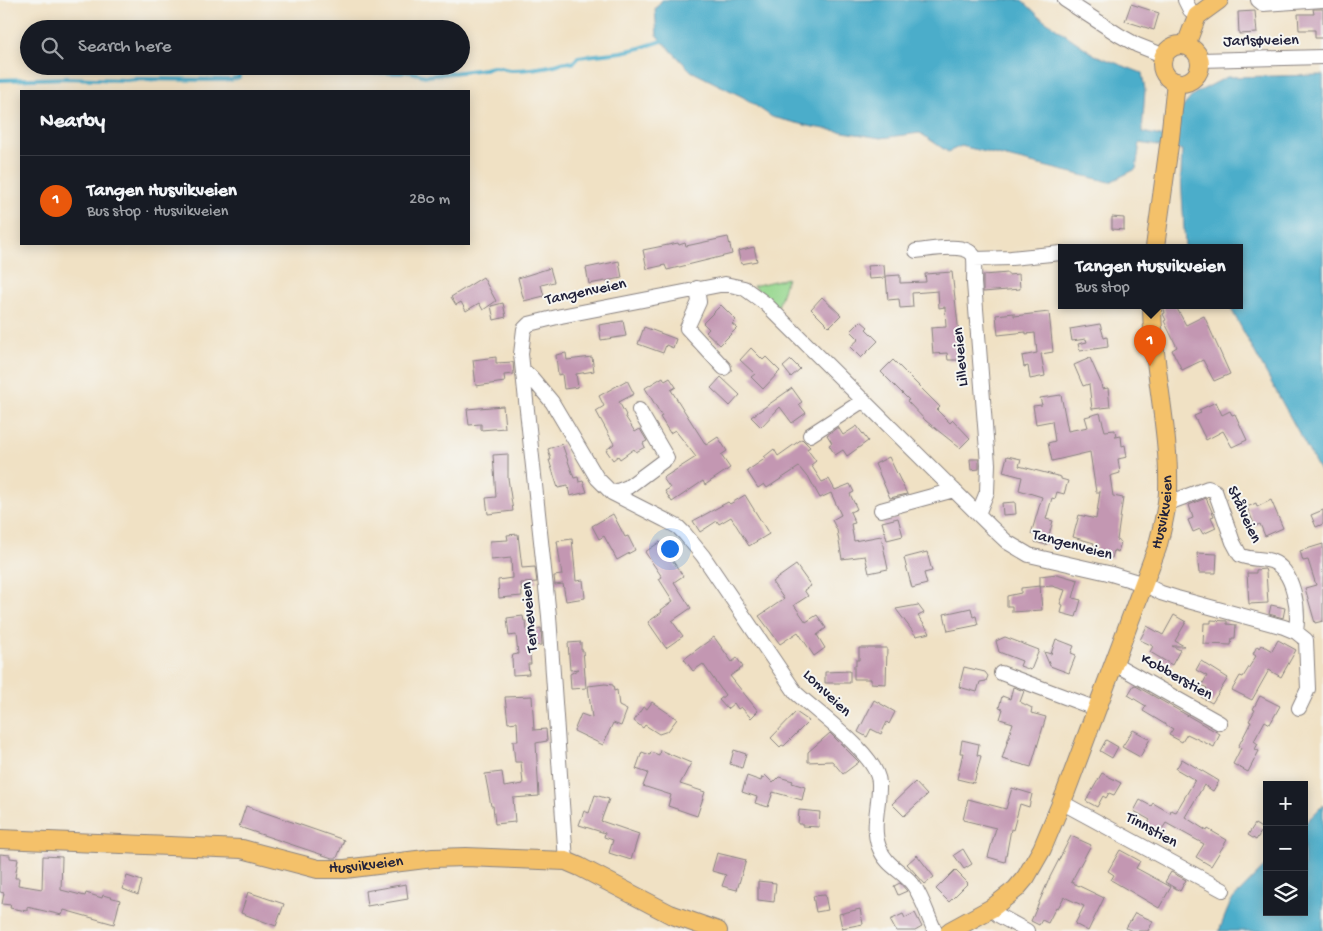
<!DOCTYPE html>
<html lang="en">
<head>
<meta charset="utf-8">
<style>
  body { margin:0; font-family:"Gochi Hand",sans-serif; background:#242831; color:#f1f3f6 }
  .controls { position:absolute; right:15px; bottom:15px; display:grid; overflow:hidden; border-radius:0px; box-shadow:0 2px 12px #0003 }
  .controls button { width:45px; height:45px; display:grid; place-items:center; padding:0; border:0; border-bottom:1px solid #363941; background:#171b24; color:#f1f3f6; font:25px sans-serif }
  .you { position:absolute; left:669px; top:548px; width:18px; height:18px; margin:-12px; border:4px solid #fff; border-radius:50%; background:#1a73e8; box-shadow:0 0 0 8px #1a73e833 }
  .badge { display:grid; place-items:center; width:32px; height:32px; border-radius:50%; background:#ea580c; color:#fff; font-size:16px; font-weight:700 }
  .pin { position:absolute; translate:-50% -41px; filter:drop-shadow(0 1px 2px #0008) }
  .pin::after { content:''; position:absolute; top:26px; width:18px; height:15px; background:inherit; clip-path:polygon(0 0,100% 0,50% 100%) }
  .popup { position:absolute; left:1058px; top:244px; width:185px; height:65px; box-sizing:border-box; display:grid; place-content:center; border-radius:0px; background:#171b24; filter:drop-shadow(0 1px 4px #0005); font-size:16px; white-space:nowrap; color:#9ea1a6 }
  .popup b { font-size:19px; color:#f1f3f6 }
  .popup::after { content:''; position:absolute; left:50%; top:100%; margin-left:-10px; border:10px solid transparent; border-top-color:#171b24 }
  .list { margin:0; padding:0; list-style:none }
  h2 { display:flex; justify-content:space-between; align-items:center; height:65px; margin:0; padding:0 20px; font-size:21px }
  h2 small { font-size:16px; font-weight:400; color:#9ea1a6 }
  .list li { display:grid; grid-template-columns:32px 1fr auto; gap:15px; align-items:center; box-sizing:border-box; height:90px; padding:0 20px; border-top:1px solid #363941 }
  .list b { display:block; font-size:19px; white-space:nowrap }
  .list p { margin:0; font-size:16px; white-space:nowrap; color:#9ea1a6 }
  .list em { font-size:16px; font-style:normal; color:#9ea1a6 }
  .icon { flex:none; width:28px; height:28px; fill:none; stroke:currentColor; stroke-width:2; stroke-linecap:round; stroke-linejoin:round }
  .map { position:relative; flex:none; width:1323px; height:931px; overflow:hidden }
  .search { position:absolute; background:#171b24; box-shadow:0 2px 12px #0003; left:20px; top:20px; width:450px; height:55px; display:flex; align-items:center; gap:12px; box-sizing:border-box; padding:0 18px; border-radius:28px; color:#9ea1a6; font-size:19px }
  .panel { position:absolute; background:#171b24; box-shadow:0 2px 12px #0003; left:20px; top:90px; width:450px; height:155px; border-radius:0px }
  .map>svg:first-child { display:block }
  .green { fill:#96d78e; stroke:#5c7c64 }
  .water { fill:#4badca; stroke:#366882 }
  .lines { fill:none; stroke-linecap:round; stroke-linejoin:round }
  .stream { stroke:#4badca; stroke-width:4 }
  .building { fill:#c397b2 }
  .minor-casing { stroke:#898280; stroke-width:16 }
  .major-casing { stroke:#898280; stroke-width:20 }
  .minor { stroke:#fff; stroke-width:14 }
  .major { stroke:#f4c16b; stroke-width:18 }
  .labels { text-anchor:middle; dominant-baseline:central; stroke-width:4; stroke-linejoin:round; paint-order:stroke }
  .street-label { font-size:16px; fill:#22223b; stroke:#f6f6f2 }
</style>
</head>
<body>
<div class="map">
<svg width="1323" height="931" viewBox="0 0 1323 931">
  <rect width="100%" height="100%" fill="#f6f6f2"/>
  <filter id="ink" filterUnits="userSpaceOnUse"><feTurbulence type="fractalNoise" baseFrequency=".02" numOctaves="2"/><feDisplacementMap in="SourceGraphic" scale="10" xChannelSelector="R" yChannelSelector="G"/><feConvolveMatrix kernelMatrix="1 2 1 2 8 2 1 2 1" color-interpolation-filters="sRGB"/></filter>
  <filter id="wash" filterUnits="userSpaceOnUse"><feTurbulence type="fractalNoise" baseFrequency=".0096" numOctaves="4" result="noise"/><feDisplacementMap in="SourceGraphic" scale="20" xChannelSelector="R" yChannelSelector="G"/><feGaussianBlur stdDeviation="1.12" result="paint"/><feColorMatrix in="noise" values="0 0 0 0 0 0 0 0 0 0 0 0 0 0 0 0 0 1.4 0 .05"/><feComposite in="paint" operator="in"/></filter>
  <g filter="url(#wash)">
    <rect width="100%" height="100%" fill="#f0e1c4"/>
    <path class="green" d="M787 278 778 307 753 286Z"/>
    <path class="water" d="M662 0H1022L1040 17 1095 55 1142 73 1145 90 1142 132 1170 138 1182 108 1194 94 1227 77 1323 75V477L1229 305H1239V247H1185L1181 175 1182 150 1140 143 1136 169 1110 182 961 146 948 152 920 133 881 138 813 127 772 117 743 97 691 71 657 36 655 9Z
      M1323 805V931H1219L1231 901 1267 864V912H1304V824Z"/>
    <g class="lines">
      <path class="stream" d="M0 80 68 78 126 80 135 79 231 80 239 77V68H278L291 70 324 72 402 73 407 71 426 76 485 69C499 64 501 70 512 70 525 70 541 68 555 65 562 63 566 61 573 63L578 57 622 52 640 48 662 41"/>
    </g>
    <g id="blocks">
      <path class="building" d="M1131 4 1159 13 1154 30 1125 21Z
        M1313 9H1323V38H1315V30H1299L1298 14H1314Z
        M1255 11 1257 33 1239 34 1238 12Z
        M1112 217 1124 218V230L1112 229Z
        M728 237 732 254 667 270 665 265 647 269 643 250 678 243 679 245 685 243 686 246Z
        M754 247 757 261 741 264 738 251Z
        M619 261 622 278 589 284 586 268Z
        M884 265 885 278 869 279 867 266Z
        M550 268 554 282 541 285 544 296 524 301 518 278Z
        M952 272 962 360H948L947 353 933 354 931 328 946 327 945 307 939 308 938 291 912 293 913 307 900 308 899 299 888 300 886 276 900 275V283L926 282 925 274Z
        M1008 273V275L1019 274 1020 289 983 292V275Z
        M483 277 496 301 483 310 479 303 466 311 461 302 456 305 451 297Z
        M822 297 841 315 829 327 811 309Z
        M503 303 506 317 494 320 491 306Z
        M721 305 736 320 732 324 737 328 720 345 706 332 709 329 703 323Z
        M1163 305H1175L1186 325 1204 316 1230 374 1214 381 1203 360 1182 370 1172 350 1177 347 1164 321 1166 320 1163 314 1165 313Z
        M1049 312 1053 352 1041 354 1045 376 1030 379 1028 366 1024 367 1022 356 1037 353 1035 333 1026 334V332L998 335 996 315 1014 313V316Z
        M623 321 626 336 601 340 599 325Z
        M861 321 868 327 866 329 878 341 861 358 850 347 859 339 851 331Z
        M1100 324 1104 338 1107 337 1108 347 1080 351 1078 344 1087 342 1086 339 1072 341 1070 329Z
        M644 327 676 339 673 348 666 345 663 353 638 344Z
        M751 348 763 360 766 357 780 371 763 389 751 377 755 374 740 360Z
        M566 353 567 360 592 357 594 371 576 374 578 387 564 389 562 374 558 375 556 355Z
        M496 357V363L513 362 514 374 504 375 505 382 476 386 473 360Z
        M1090 358 1101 383 1102 389 1108 388 1110 407 1092 409 1089 384 1083 386 1074 365Z
        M791 360 800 369 791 377 783 367Z
        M893 360 940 407 937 410 950 423 953 420 970 438 960 448 926 421 907 401 909 400 881 372Z
        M663 377 665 381 670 378 676 387 671 390 706 445 718 437 727 451 721 455 730 468 705 485 703 481 672 502 665 491 670 488 663 478 696 457 675 430 670 433 660 417 662 416 645 388Z
        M721 377 740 395 730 406 711 388Z
        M627 380 634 394 619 402 626 415 625 416 635 432 640 429 647 441 643 443 645 447 636 452 634 449 620 459 618 456 613 460 606 450 614 444 596 411 604 406 599 396Z
        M792 388 802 402 799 404 806 413 792 423 780 407 761 427 751 417Z
        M1061 395 1068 431 1088 427 1085 417 1100 413 1105 431 1115 430 1116 437 1121 436 1122 446 1125 445 1127 457 1118 459 1120 473 1110 476 1113 496 1123 498 1117 540 1121 542 1118 552 1114 550 1112 558 1095 553 1097 546 1093 545 1094 543 1073 537 1079 515 1096 519 1100 492H1096L1090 452 1052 461 1048 443 1055 441 1052 421 1036 424 1033 406 1042 405 1040 398Z
        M1216 402 1222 415 1230 411 1232 415 1235 414 1247 440 1232 447 1223 431 1206 440 1194 416 1201 413 1199 410Z
        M503 406 505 428 481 430V424L469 425 467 409Z
        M857 426 868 441 847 456 843 450 835 455 829 445 832 443 827 435 838 427 843 435Z
        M802 439 810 447 807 449 816 461 811 465 822 482 829 479 835 490 850 484 854 492 850 494 857 509 850 512 855 523 851 524 854 541 881 536 888 569 869 573 865 556 842 559 837 530 832 520 841 515 831 493 820 498 808 476 807 477 799 467 767 488 764 484 758 488 747 471 766 458 764 457 774 449 778 456Z
        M562 444 574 478 578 477 579 482 583 481 587 492 570 496 568 486 558 488 549 460H551L548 449Z
        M508 454V478L513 511 488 514 486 498 496 497 493 455Z
        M1007 456 1021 459 1019 466 1061 477V479L1068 481 1064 494 1057 492 1055 499 1052 498 1046 519 1053 521 1046 545 1035 542 1037 536 1031 534 1042 497 1019 490 1022 477 1003 472Z
        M889 457 907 494 890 498 875 464Z
        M970 459H979V469L971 470Z
        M745 495 769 534 749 546 731 517 719 524 717 521 700 532 693 521 728 502 730 504Z
        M1206 498 1214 516 1211 517 1216 528 1203 534 1200 529 1193 532 1188 520 1193 518 1189 505Z
        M1271 500 1283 528 1265 536 1260 524 1255 526 1247 507 1256 503 1257 507Z
        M1015 502 1016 514 1003 515 1002 503Z
        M1323 510V524L1316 527 1311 515Z
        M613 514 625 537 628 536 635 550 617 560 604 536 599 539 592 526Z
        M898 518 903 536 887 540 882 522Z
        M518 534 522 568 535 567 537 582 521 583 522 596 499 598 498 580 512 578 511 558 491 560 490 541 508 540 507 535Z
        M572 539 576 581 583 580 585 598 566 601 563 584 555 585 554 576 562 575 557 541Z
        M660 542 683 576 674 582 691 608 672 621 683 636 666 648 648 622 662 612 661 610 673 601 659 579 662 577 645 552Z
        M1323 544V621L1315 623 1305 588 1316 585 1308 560 1303 561 1300 551Z
        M927 552 932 571 924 573 927 584 912 588 904 558Z
        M1197 553 1217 554 1216 573H1199Z
        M796 565 811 586 804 590 808 596 794 605 806 622 817 615 826 628 817 635 825 648 814 656 798 632 780 644 759 616 784 599 772 582Z
        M1265 569 1266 572 1268 603 1249 604 1247 573H1256V570Z
        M1057 574 1078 580 1073 598 1081 600 1076 617 1061 613 1063 605 1060 604 1065 590 1052 586 1040 587V576Z
        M1040 586 1042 610 1012 612V606H1007V596L1021 593V588Z
        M918 605 924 613 918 616 930 633 916 636 896 609Z
        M1271 605 1285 608 1283 618 1269 614Z
        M971 608 973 617 976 616 978 625 948 631 944 614Z
        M1174 615 1186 622 1175 641 1184 646H1172L1180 650 1172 665 1150 652 1153 646 1140 640 1147 626 1163 635Z
        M523 616 524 621H526L527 630 541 628 542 645 529 646 531 664H528L529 674 513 675 512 658 513 655 518 654 516 635 509 636 507 618Z
        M1211 620 1227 621V624L1236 625 1235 638H1232L1231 645 1203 644 1204 623H1211Z
        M714 637 732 662 737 658 743 667 730 676 758 711 751 718 741 707 738 709 734 703 727 709 719 700 725 695 703 664 693 671 684 659Z
        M1005 637 1039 650 1031 670 1020 666 1022 661 999 652 996 641Z
        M1056 639 1074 646 1071 653 1076 655 1069 673 1050 666 1044 652 1051 654Z
        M1278 640 1296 650 1281 677 1269 670 1252 700 1232 690 1240 676 1243 677 1256 656 1253 654 1257 646 1260 648 1262 645 1272 651Z
        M581 642V650H583L586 688 571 689 570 674 579 669 570 670 568 643Z
        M859 648H887L886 684 871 683V679H854V665L856 666V660H859Z
        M1201 661 1228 678 1212 703 1201 697 1207 688 1202 685 1207 676 1196 670Z
        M964 667 985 672 988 676 986 681 980 682 977 692 959 687Z
        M850 671V683H825V672Z
        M605 684 613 685 614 691 617 690 619 706 627 710 621 726 613 723 603 745 574 731 581 714 592 718 588 686Z
        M1134 685 1220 734 1214 747 1187 734 1182 742 1169 735 1173 729 1143 711 1146 706 1128 695Z
        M1013 687 1024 691 1020 702 1032 708 1031 713 1046 717 1031 767 1002 759 1013 723 1000 719 1003 709 999 708 1002 696 1010 699Z
        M532 696 534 730 546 729 547 741 536 743 539 796 513 798 515 822 495 824 493 806H491L485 774 502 772 504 787 523 784 521 762H515L513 741H518L517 722 508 723 505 697Z
        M1260 696 1280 706 1270 724 1265 721 1254 741 1258 744 1255 749 1259 751 1248 772 1233 764 1241 748 1238 747 1251 722 1249 721 1255 710 1253 709Z
        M874 700 895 712 889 724 887 722 881 734 871 729 867 737 858 732Z
        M652 702 677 719 668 731 659 734 645 725 643 728 634 721 643 707 647 709Z
        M796 712 809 721 784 746 782 745 780 747 771 738Z
        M1133 730 1150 739 1140 757 1122 747Z
        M830 733 859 762 843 774 832 761 808 762V752Z
        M962 740 979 744 977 755 981 756 974 783 957 779 963 753H960Z
        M1106 740 1118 747 1112 758 1100 751Z
        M660 750 691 763 680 784 705 792 697 816 668 806 671 795 643 786 648 773 636 769 642 752 650 755 651 752 659 755Z
        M734 750 746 754 742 768 730 764Z
        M1182 759 1219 781 1213 791 1204 785 1185 817 1207 831 1208 829 1227 840 1211 866 1196 857 1204 844 1166 823 1159 834 1146 827 1150 820 1134 811 1140 800 1151 806 1153 803 1170 813 1171 810 1176 812 1195 780 1176 769Z
        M1102 773 1121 783 1114 795 1109 793 1106 798 1103 796 1097 807 1086 801Z
        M765 775 773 783 779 777 793 781 792 783 805 787 802 800 773 792 768 807 755 803 757 797 742 792 747 776 761 781 762 777 764 778Z
        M915 782 927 795 904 816 892 804Z
        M1012 788 1032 794 1029 807 1020 804 1013 830 1011 829 1005 862 988 857 996 828 963 820 968 799 1006 809Z
        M595 795 609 799 601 821 639 834 631 860 609 853 613 840 604 837 605 833 579 825 584 811 589 813Z
        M246 806 344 840 337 858H332L239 827Z
        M799 810 820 812 819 827 802 826V824H798Z
        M1255 824 1263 829 1256 840 1248 835Z
        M1071 836 1091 845 1071 882 1104 898 1088 931 1075 924 1084 906 1064 897 1058 908 1056 907 1048 923 1042 920 1039 925 1031 921 1050 877Z
        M963 849 972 864 964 869 954 855Z
        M1120 850 1140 861 1136 868 1171 887 1159 908 1111 880 1114 875 1108 871Z
        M717 853 746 860 737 890 722 886 726 875 712 871Z
        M0 854 10 855V858L18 859 15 878H19L18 885 42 889 43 856 62 857 61 890 85 896 86 893 102 898 103 895 120 900 114 924 64 910 62 915 27 907V911L10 908 11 905 2 904 4 893 0 892Z
        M917 855 934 877 925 884 907 864Z
        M955 870 968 883 949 902 936 889Z
        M1171 872 1186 880 1180 891 1165 882Z
        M127 876 142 881 138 895 123 889Z
        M758 881 776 883 774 902 758 900Z
        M900 883 907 891 898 895 894 886Z
        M406 884 408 899 367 906 365 891Z
        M248 892 284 904 276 926 241 913Z
        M825 895 828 910 816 912 813 896Z
        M860 909 863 924 842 928 839 914Z
        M915 913 922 927 915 931H896L890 920 903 914 905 918Z
        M1135 913 1153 921 1148 931H1132L1126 928Z"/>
    </g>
  </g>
  <g filter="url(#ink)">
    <use href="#blocks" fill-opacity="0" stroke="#898280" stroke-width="1"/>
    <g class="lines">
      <g class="minor-casing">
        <path id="minor" d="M1065 0 1119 35 1137 45 1165 56
          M1185 0 1190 10 1197 16
          M1258 0 1263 4 1323 0
          M1200 60 1323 57
          M916 251C929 250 964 242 973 255 975 259 974 277 974 283L988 464 987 492 978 514
          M974 259 1011 258 1061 253
          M697 288 699 302 687 328 724 368
          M523 370 531 377 552 402 597 478 612 493 665 520 678 527 685 534 703 556 796 693C816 712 878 755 879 783 880 803 871 827 879 847 887 868 904 871 914 886 923 899 928 917 935 931
          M810 435 864 400
          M612 493 628 487 667 458 639 410
          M1166 504 1208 488 1215 491 1233 542 1240 555C1249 560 1261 558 1271 561 1295 570 1299 610 1296 632
          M881 510 954 490
          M1115 664 1220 723
          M1001 673 1097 709
          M1061 802 1223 890
          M566 861 549 616 521 354 524 329 529 324 561 316 725 284 744 288 766 304 989 525 1007 542 1029 555 1108 573 1144 584 1161 593 1177 598 1284 627 1296 632 1306 640 1308 689 1299 708
          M992 908 998 915 1027 931"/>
      </g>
      <g class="major-casing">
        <g id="major">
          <path d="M1186 45 1197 16 1219 0"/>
          <circle cx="1181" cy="64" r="19"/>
          <path d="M1155 247 1170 138 1176 82"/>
          <path id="s1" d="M0 839 242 849 318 869H345L433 858 466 857 566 861 580 867 670 914 718 931"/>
          <path id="s2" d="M950 931 992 908 1016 889 1026 877 1042 849 1065 794 1157 548C1162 529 1167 511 1168 492 1170 429 1152 367 1152 305"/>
        </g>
      </g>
      <use href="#minor" class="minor"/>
      <use href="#major" class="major"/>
    </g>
  </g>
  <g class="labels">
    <g class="street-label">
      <text transform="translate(1261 42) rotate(-1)">Jarlsøveien</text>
      <text transform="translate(586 293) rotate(-12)">Tangenveien</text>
      <text transform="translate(962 357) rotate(-95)">Lilleveien</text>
      <text stroke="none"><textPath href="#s2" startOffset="485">Husvikveien</textPath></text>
      <text transform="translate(1243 515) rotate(65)">Stålveien</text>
      <text transform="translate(1072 546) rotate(15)">Tangenveien</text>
      <text transform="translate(531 617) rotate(-95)">Terneveien</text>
      <text transform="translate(1176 678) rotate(29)">Kobberstien</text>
      <text transform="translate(826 694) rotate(44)">Lomveien</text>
      <text transform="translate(1151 831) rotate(29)">Tinnstien</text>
      <text stroke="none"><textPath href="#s1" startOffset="369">Husvikveien</textPath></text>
    </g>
  </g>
</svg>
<div class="controls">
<button>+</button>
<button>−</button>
<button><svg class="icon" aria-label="layers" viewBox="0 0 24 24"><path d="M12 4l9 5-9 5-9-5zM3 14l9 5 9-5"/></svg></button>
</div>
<div class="you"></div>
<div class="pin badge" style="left:1150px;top:366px">1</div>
<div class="popup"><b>Tangen Husvikveien</b>Bus stop</div>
<div class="search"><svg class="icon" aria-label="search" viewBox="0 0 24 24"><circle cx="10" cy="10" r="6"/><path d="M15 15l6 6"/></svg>Search here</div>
<section class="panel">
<h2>Nearby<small></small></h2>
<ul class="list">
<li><span class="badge">1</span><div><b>Tangen Husvikveien</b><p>Bus stop · Husvikveien</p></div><em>280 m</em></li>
</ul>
</section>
</div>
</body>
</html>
